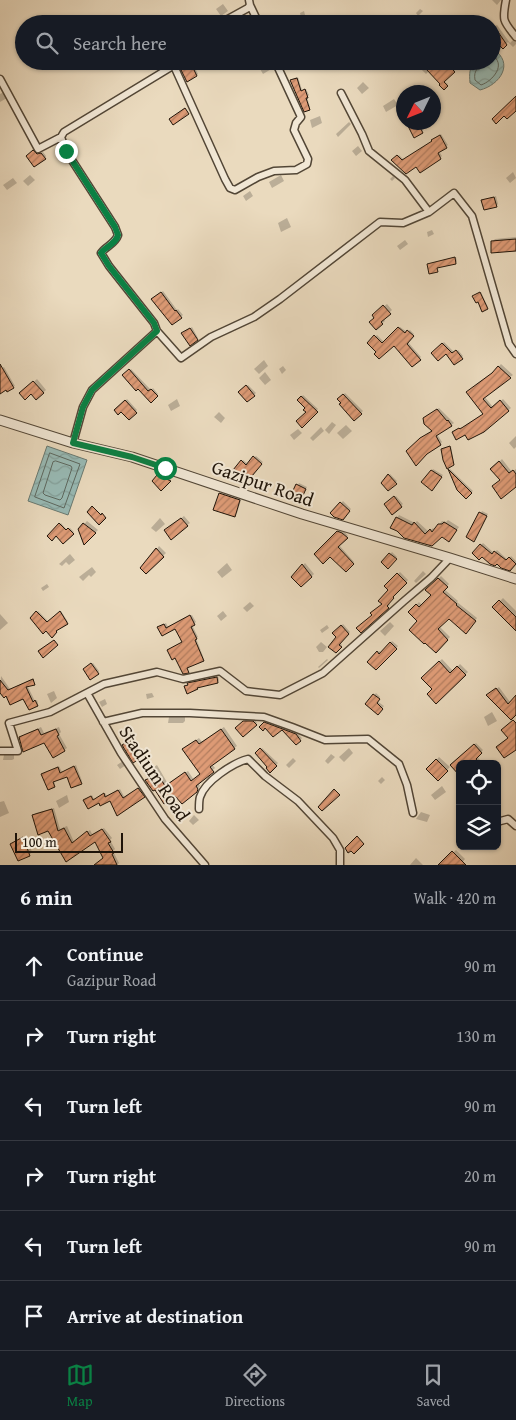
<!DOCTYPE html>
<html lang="en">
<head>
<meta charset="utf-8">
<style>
  body { margin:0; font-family:"Gentium Book Plus",serif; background:#20242c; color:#f1f3f6 }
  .controls { position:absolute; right:15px; bottom:15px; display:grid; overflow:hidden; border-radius:8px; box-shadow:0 1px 4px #0004 }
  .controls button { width:45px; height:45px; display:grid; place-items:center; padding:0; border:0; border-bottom:1px solid #363941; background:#171b24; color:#f1f3f6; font:25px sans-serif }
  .compass { position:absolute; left:396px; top:85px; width:45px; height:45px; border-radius:50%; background:#171b24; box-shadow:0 1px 4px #0004; rotate:227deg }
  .scale { position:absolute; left:15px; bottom:12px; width:108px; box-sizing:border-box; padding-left:5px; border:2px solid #1f1409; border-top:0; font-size:14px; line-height:18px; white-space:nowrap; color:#1f1409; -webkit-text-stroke:4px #f1e7d5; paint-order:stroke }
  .stop { position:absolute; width:15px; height:15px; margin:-11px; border:4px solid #0b8043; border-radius:50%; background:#fff }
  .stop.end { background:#0b8043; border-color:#fff; box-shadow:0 1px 5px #0008 }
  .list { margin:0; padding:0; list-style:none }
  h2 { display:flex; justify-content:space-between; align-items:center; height:65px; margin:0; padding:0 20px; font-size:21px }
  h2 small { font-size:16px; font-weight:400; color:#9ea1a6 }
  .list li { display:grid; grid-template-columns:32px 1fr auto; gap:15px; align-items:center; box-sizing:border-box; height:70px; padding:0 20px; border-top:1px solid #363941 }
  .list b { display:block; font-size:19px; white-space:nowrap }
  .list p { margin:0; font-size:16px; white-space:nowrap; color:#9ea1a6 }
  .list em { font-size:16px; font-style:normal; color:#9ea1a6 }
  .icon { flex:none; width:28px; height:28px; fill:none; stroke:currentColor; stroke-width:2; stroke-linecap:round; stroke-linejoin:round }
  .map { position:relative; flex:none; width:516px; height:865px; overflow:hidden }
  .search { position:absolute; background:#171b24; box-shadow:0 1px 4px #0004; left:15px; right:15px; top:15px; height:55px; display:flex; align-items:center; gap:12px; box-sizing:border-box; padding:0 18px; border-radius:28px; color:#9ea1a6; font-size:19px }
  .sheet { height:485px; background:#171b24 }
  nav { display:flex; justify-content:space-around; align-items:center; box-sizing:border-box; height:70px; border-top:1px solid #363941; background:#171b24; font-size:14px; color:#9ea1a6 }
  nav a { display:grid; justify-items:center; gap:2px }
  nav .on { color:#0b8043 }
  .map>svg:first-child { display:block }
  .water { fill:url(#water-waves); stroke:#687870 }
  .shadow { fill:#0003 }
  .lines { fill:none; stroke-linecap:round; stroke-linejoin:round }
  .shore { stroke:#5c675f; stroke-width:1 }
  .building { fill:url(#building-hatch); stroke:#1f1409 }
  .minor-casing { stroke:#524636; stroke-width:9 }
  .tertiary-casing { stroke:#524636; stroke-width:11 }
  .minor { stroke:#f1e7d5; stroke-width:6 }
  .tertiary { stroke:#f1e7d5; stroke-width:9 }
  .route { stroke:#0b8043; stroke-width:6 }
  .labels { text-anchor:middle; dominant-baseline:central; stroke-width:4; stroke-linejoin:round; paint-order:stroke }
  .street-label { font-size:19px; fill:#1f1409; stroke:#f1e7d5 }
</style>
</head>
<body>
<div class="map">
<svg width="516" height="865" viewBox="0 0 516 865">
  <defs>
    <pattern id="water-waves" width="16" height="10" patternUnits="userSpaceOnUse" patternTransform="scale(1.25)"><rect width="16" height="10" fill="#98bab5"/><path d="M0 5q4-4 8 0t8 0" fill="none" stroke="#839f9a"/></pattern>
    <pattern id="building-hatch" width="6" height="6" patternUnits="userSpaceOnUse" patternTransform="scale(1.25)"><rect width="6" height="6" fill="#de9b76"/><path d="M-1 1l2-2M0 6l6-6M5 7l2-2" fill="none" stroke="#b37d5f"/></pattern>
  </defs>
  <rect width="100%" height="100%" fill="#eadabe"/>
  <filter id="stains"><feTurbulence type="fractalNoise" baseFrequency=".004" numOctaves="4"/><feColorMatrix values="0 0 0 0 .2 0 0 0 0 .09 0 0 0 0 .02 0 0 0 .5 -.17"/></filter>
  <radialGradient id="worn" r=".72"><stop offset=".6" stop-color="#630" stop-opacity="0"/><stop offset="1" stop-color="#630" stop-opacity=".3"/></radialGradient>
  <path class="water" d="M493 49C515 63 500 85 480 90L470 83C468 63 474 61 492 61Z
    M47 446 87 460 68 515 28 501Z"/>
  <path class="shadow" d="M492 0H501L497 5Z
    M223 4 228 11 221 16 216 9Z
    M420 9 423 11 418 16 416 13Z
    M304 11 305 15 301 17 300 13Z
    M247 17 250 24H244L242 20Z
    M497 25 510 43 514 39 516 40V44L513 47 508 42 503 47 492 28Z
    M336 61H345L346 63 339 67Z
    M427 61H446L455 71 444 81 448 84 444 88 442 84 429 71 426 74 422 70 429 63Z
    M271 63 273 68 263 74 260 69Z
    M193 64 198 74 197 75 184 68Z
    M298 77 302 90 306 89 309 95 307 97 310 107 309 109 292 79Z
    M363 82 369 88 362 94 357 88Z
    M4 92 7 98 0 102V94Z
    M394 99 398 105 386 112 383 106Z
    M320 116 322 123 312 128 310 120Z
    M349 122 351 124 338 137 336 134Z
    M407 122H419L423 131 422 132Z
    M441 134 448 145 439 151 442 156 440 158 416 165 393 160 399 155 404 160 434 141V138Z
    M358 146 362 151 356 156 352 151Z
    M35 150 39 153 43 152 46 156 45 158 29 154Z
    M513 172 516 178 510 183 506 178Z
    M30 175 35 180 28 186 23 181Z
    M281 175 284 181 272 188 269 182Z
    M393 176 395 178 392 181 390 179Z
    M13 178 17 183 7 190 3 185Z
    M250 191 253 196 246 201 243 196Z
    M496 196 498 204 496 206 483 200Z
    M287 218 291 227 281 232 278 223Z
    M432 230 434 234 428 237 427 232Z
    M516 237V250L492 242 495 239Z
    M405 240 408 244 400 250 397 246Z
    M456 257 457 261 456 263 438 266 437 271 428 265Z
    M163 291 177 310 178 309 183 315 172 324 155 297Z
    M481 292 488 307 487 308 475 295Z
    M387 304 392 310 383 318 385 321 376 329V318L373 315Z
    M192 327 198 338 197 339 185 332Z
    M400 327 407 332 410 330 414 334 407 341 421 357 412 365 394 345 378 352 368 343 377 335 384 342Z
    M444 342 455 353 458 350 463 356 455 363 446 352 433 353Z
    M264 360 268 366 259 374 254 369Z
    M501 364 513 375 484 396 493 407 503 399 511 408 483 431 465 433 455 430 462 427V428L484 414 467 392 494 372Z
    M283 366 286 370 282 374 279 369Z
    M4 367 15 386 6 388 0 393V369Z
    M131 369 151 390 153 388 158 394 151 401 124 375Z
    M265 372 271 380 265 385 259 378Z
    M37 379 46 390 36 399 31 393H21Z
    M248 385 256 393 247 401 240 392Z
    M345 393 363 411 354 420 339 399Z
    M303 395 318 409 302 426 307 412 306 408 299 400Z
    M127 399 137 410 129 418 121 410H116Z
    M177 399 180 406 171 411 168 405Z
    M439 408 454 423 437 434 442 442 440 444 424 436 434 430 427 416Z
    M219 412 225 418 221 423 214 417Z
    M332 422 336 425 329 434 325 430 313 441 310 438 321 427 324 431Z
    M346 425 352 431 343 439 337 433Z
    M298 429 302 433 294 440 290 435Z
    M516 436V447L514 449 509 443Z
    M451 446 454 463 453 464 444 449Z
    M256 456 263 462 247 480 235 470 243 460 248 464Z
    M502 459 512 472 516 469V486L501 480 492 469Z
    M433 469 443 475 432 489 423 482Z
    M450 469 473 491 466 497 449 470Z
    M160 474 171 479 161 489 153 481Z
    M390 474 397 481 388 490 382 483Z
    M299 483 307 487 300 501 291 499Z
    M223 491 242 497 237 513 234 515 220 493Z
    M396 496 403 504 392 513 386 504Z
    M343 501 351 509 343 518 332 513Z
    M482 511 488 514 477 532 468 537Z
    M399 515 415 523 417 521 429 532 433 528 435 530 442 521 446 522 448 520 459 527 452 537 442 535 432 545 397 518Z
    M184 516 190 523 187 525 169 528Z
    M160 518 165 524 156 532 151 528Z
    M87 521 98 530 85 543 80 529Z
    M61 523 67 530 70 528 74 532 63 542 56 535 49 536Z
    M339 530 344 531 348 536 339 545 354 562 346 571 330 555 316 554Z
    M483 543 494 553 497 550 508 560 511 556 516 561V564L510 569 482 555 474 553Z
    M159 546 166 553 146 572 157 549Z
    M392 552 397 557 388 567 383 562Z
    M70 554 75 560 69 565 66 562 62 566 59 564Z
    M227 563 232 570 222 578 217 572Z
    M305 563 314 574 301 586 292 577Z
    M92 567 96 572 91 577 89 575 83 581 79 577Z
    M423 571 426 574 416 583 414 581Z
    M400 572 408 580 394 594 395 595 388 603 390 605 361 631 384 604 390 590 386 586Z
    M441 576 449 584 444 589 458 601 457 602 477 618 468 630 449 617 439 626 450 637 436 651 418 621 409 612 419 602 422 605 432 595 427 590Z
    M47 584 49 587 43 591 41 588Z
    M503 598 516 611V630L494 607Z
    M250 602 254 606 247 612 243 608Z
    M38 611 49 622 61 611 68 622 56 629 57 631 52 636 31 618Z
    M223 611 227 616 221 621 217 616Z
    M0 614 8 623 0 630Z
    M192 615 196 622 192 625 198 637 196 638 204 659 188 667 189 670 185 662 183 642 176 627 162 634 160 626 166 623 168 627Z
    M390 622 394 626 385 636 380 631Z
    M343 624 350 632 340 643 342 645 336 652 338 637 334 633Z
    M327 625 329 628 322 633 320 630Z
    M392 641 398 646 389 657 369 662 379 651 382 653Z
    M321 642 327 647 323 652H319L316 647Z
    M327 659 328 660 319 668 318 667Z
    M442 659 453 671 460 664 468 672 436 702 433 689 422 678Z
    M93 663 99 671 98 673 86 668Z
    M1 676 10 689 34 678V684L27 685 35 701 37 700 38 704 37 705 24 697 6 695 0 691Z
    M218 676 219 680 218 682 200 686 187 692 185 687 190 682Z
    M499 687 510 702 516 697V713L490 693Z
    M54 691 57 698 51 703 47 694Z
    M152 693 154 697 147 699 146 694Z
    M376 693 380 697 377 701 384 706 378 713 367 704Z
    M105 699 107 704 102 707 99 702Z
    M492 712 497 721 488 726 484 717Z
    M169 717H185V721L183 723H168Z
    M245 720H255L257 723 243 735 237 728Z
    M266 722 297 733 302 738 297 743 282 729 274 735 265 727H261Z
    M41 727 44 733 59 727 61 732 59 734 67 748 64 750 44 741 20 737Z
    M224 727 237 746 212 764 215 768 198 783 200 786 196 791 176 795 155 788 147 780 151 777 147 772 157 765 168 784 188 771 194 780 201 774 186 747 199 738 202 742Z
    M131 741 140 757 139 758 124 744Z
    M476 743 483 750 477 756 483 764 452 765Z
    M262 748 278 763 270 771 269 767 257 753Z
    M349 748 353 753 344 762 339 757Z
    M331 754 335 757 328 764 325 761Z
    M4 755H14V759L12 760H3Z
    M439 757 450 767 438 779 428 769Z
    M293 758 296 761 289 768 286 765Z
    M123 761 126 765 120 769 117 765Z
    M76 765 82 781 81 783 67 775 54 781 55 784 54 786 44 773 59 766 62 772Z
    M382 777 385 780 381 784 378 781Z
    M442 786 446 792 435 800 431 795Z
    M140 787 145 795 144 796 110 799 99 802 84 800 92 795 94 799 105 793 107 796 120 789 125 798Z
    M67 795 69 802 59 808 56 801Z
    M4 801 9 813 0 817V802Z
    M54 808 60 829 67 826 74 842 90 830 92 834 104 828 112 838 110 840 115 849 113 851 119 863 117 865H95L104 858 95 840 66 860 49 830 33 815 36 813Z
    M421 812 430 815 427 822 416 819Z
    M194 815 199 820 193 825 189 821Z
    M26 836 32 852 29 855 15 842Z
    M456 850 465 859 460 865H443L442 863Z
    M416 858 423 865H410Z"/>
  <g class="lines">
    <path class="shore" d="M480 61C480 69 473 69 475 80L481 85C493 81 507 64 492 55
      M50 453 80 464 64 508 35 497Z
      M56 461 71 466 72 468 62 498 60 500 45 495 43 493 53 462Z"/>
  </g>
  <path class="building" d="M492 23 507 45 503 49 497 43 492 47Z
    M434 61H444L455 72 444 82 448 86 444 90 439 85 440 84 426 69Z
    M191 64 197 76 187 82 181 70Z
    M297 78 301 91 305 89 308 98H306L310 110 304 112 290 80Z
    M516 96V111L507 119 504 116 496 124 492 119Z
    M185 108 189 114 173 125 169 119Z
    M406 122H417L423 133 414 138Z
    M440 135 447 148 438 153 441 159 420 173 416 167 406 174 391 160 397 155 402 160 432 141 431 140Z
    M33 150 37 154 41 153 46 159 34 167 26 156Z
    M494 197 497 207 484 210 481 200Z
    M516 239V251L491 253V241Z
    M455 257 456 264 437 268 438 272 429 274 427 264Z
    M161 292 175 311 176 310 182 318 172 325 151 299Z
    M480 292 488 309 482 312 478 302 476 303 472 296Z
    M383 305 391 314 381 322 383 324 376 330 369 322 374 318 372 315Z
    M398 327 405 333 407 330 414 336 407 344 421 360 412 367 394 346 379 359 374 354 376 352 367 343 374 335 382 343Z
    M190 328 198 340 190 346 181 333Z
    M442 343 452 353 456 350 463 359 454 365 446 354 438 361 431 353Z
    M0 364 14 388 7 392 6 390 0 394Z
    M498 366 511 378 483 399 491 408 500 400 509 411 484 432 468 440 465 435 456 440 452 432 459 428 460 429 483 414 466 392 492 373Z
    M129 369 148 391 151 389 158 396 151 403 138 389 136 391 122 375Z
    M33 381 44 393 36 400 31 394 25 400 19 393Z
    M246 385 255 396 247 402 238 392Z
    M343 394 362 414 354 421 339 404 341 403 337 399Z
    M301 396 318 412 302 428 296 421 306 412 303 410 305 408 297 400Z
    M125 400 137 413 129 420 121 412 118 415 114 410Z
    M437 409 447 421 448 420 452 426 436 436 441 445 427 454 416 466 406 451 420 438 432 431 424 424 423 418Z
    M450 446 454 465 447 469 443 460 441 449Z
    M253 456 262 464 247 482 233 470 241 460 246 465Z
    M499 461 509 473 513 470 516 474V487L501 499 492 486 500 480 490 469Z
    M448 469 472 493 466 499 457 490Z
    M431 470 442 477 432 491 421 482Z
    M388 474 397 484 388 491 381 483Z
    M157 475 171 481 161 491 152 481Z
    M296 484 306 489 299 504 289 499Z
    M219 493 240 500 235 517 213 510Z
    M394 496 402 507 392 515 384 504Z
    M340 502 350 511 343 520 334 517 330 513Z
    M92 506 101 515 102 513 106 518 99 525 87 512Z
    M479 512 487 516 474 542 466 537Z
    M396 517 412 525 414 522 425 534 430 529 432 532 438 524H442L444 522 457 530 449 542 442 537 432 546 404 538 397 531 390 528Z
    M181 518 188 526 171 540 164 530Z
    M59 523 66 530 68 528 74 534 63 544 56 536 52 541 47 536Z
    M83 523 96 533 84 545 78 529Z
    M337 531 342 533 348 538 338 547 354 564 346 572 330 557 323 564 314 554Z
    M480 544 492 554 494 551 506 560 509 557 516 564 510 571 501 568 497 564 495 566 490 564 482 557 479 560 472 553Z
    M156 548 164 557 146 574 140 568Z
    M389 553 397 559 388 569 381 562Z
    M302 564 312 577 301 587 291 577Z
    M397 573 407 583 393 597 394 598 387 606 389 608 361 633 356 628 372 615 370 613 382 604 378 601 388 590 384 586Z
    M438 578 448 587 443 592 457 604 456 605 476 621 466 634 449 619 438 629 448 640 436 653 425 643 424 644 409 630 417 621 408 612 416 604 419 607 431 595 425 590Z
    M499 600 516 617V631L492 607Z
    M36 611 47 622 60 611 68 624 56 631 57 632 52 638 46 631 43 634 30 618Z
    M190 615 195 625 191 627 197 639 195 640 204 661 187 668 189 673 183 674 175 658 172 660 167 650 182 642 175 629 162 636 157 627 164 624 166 628Z
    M341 625 349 634 339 645 342 647 336 653 328 647 336 637 332 633Z
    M54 640 58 645 43 658 38 651Z
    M390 642 397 649 376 670 367 662 377 651 379 654Z
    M439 661 450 673 457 666 466 675 436 704 427 694 432 689 421 678Z
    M91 663 99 674 90 680 83 669Z
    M217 677 218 683 197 688 198 689 187 694 184 686 188 685 187 683Z
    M33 679 35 685 26 687 33 702 35 700 38 706 29 710 23 699 10 705 6 696 4 698 0 693V680L8 690Z
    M496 688 508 704 516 695V715L511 720 486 695Z
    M373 694 380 699 377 703 383 709 378 715 365 704Z
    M513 720 516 723V750L504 758 496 747 508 738 501 730Z
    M243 721H253L257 725 243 737 235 728Z
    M264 722 296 734 301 741 296 745 282 730 273 737 265 728 263 731 259 727Z
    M38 729 41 735 56 729 59 735 57 736 65 751 53 758 44 743 23 752 19 737Z
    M221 729 235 749 210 767 214 772 196 786 198 789 197 792 182 804 175 796 164 804 155 790 153 791 145 780 150 778 146 772 154 767 165 786 185 772 191 781 200 774 182 749 196 740 199 744Z
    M130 740 139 759 133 763 122 745Z
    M474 744 482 753 476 759 480 764H460V776L450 765Z
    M260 748 277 766 270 773 266 768 267 767 255 753Z
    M436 759 448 771 438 781 426 769Z
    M74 766 82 784 71 788 67 777 53 782 55 787 48 790 41 774 58 767 60 773Z
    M138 788 145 797 117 816 110 801 100 806 99 803 88 809 83 800 91 796 93 800 104 793 105 797 118 790 123 798Z
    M334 789 340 795 322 811 318 807Z
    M52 809 58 831 64 828 72 843 87 831 90 836 102 829 111 842 108 843 114 853 112 854 117 865H94L103 858 95 842 66 862 48 831 38 835 32 815Z
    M357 836 364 844 354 854 351 851 348 853 345 848Z
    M23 837 30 856 18 861 10 844Z
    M452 851 466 865H438Z"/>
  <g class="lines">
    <g class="minor-casing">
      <path id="minor" d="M506 0C502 21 503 21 516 37
        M250 5 259 24
        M219 24 248 8 250 5 249 0
        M174 66 225 179 230 188 235 190 258 177 274 171 296 170 307 164 308 159 294 130 296 123 301 117 275 61
        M0 79 38 149 61 137
        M341 93 362 134 369 151 405 180 429 212
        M157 331 181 358 211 337 254 317 280 299 380 222 403 223 429 212 454 193 472 216 509 344 516 354
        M73 443 83 407 92 390 157 331 154 323 109 266 101 253C106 246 115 244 118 235L115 227 66 151 61 137 64 132 181 61
        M87 693 121 753 165 819 205 865
        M103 722 142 713H190L264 717 292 727 325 740 368 739 399 764 407 785 413 813
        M0 751H18L9 723 50 712 104 684 157 672 183 679 220 671 246 691 280 695 323 673 404 601 431 578 450 558
        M199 809C199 805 199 800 200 797 205 781 233 763 248 759L265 776 298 801 333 838 340 850V865
        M497 822 508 819 516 826"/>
    </g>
    <g class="tertiary-casing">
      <path id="tertiary" d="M0 420 73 443 132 457 302 514 450 558 516 579"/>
    </g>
    <use href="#minor" class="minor"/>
    <use href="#tertiary" class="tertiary"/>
  </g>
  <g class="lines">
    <path class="route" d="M66 151 115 227 118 235C116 244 106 246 101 253L109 266 154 323 157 331 92 390 83 407 73 443 132 457 165 468"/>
  </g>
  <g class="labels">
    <g class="street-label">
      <text transform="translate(263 483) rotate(19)">Gazipur Road</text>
      <text transform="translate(155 773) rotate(56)">Stadium Road</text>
    </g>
  </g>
  <rect width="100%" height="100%" filter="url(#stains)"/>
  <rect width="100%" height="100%" fill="url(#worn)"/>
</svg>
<div class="controls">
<button><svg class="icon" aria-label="locate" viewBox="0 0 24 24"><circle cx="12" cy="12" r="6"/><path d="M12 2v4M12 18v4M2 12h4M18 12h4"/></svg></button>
<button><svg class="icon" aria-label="layers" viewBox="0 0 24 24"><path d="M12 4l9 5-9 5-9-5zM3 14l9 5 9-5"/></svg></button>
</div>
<svg class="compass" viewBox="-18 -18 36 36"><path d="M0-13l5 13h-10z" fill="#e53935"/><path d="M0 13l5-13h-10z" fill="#9ea1a6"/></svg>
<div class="scale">100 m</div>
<div class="stop" style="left:165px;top:468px"></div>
<div class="stop end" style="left:66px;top:151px"></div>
<div class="search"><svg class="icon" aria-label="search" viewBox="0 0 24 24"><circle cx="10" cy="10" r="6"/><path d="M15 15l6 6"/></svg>Search here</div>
</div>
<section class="sheet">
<h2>6 min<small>Walk · 420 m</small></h2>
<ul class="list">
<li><svg class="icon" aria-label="ahead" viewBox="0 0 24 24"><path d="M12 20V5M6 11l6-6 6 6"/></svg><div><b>Continue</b><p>Gazipur Road</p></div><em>90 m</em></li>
<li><svg class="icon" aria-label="right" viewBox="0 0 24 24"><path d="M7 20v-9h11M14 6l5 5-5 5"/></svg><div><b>Turn right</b></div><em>130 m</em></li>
<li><svg class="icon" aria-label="left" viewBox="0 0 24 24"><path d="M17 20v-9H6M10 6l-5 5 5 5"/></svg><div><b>Turn left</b></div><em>90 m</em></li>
<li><svg class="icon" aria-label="right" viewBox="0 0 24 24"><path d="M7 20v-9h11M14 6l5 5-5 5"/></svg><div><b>Turn right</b></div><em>20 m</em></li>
<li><svg class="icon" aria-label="left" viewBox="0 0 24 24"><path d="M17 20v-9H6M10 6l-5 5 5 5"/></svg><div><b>Turn left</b></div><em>90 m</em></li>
<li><svg class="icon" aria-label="arrive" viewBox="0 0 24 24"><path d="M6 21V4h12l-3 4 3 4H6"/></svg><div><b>Arrive at destination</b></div></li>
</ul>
</section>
<nav>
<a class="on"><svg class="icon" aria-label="map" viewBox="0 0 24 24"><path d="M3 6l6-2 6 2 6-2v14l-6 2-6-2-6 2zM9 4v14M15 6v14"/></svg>Map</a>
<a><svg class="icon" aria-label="directions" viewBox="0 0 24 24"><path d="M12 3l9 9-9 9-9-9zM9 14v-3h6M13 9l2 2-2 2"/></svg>Directions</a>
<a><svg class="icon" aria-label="saved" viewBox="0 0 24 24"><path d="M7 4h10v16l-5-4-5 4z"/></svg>Saved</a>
</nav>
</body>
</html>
